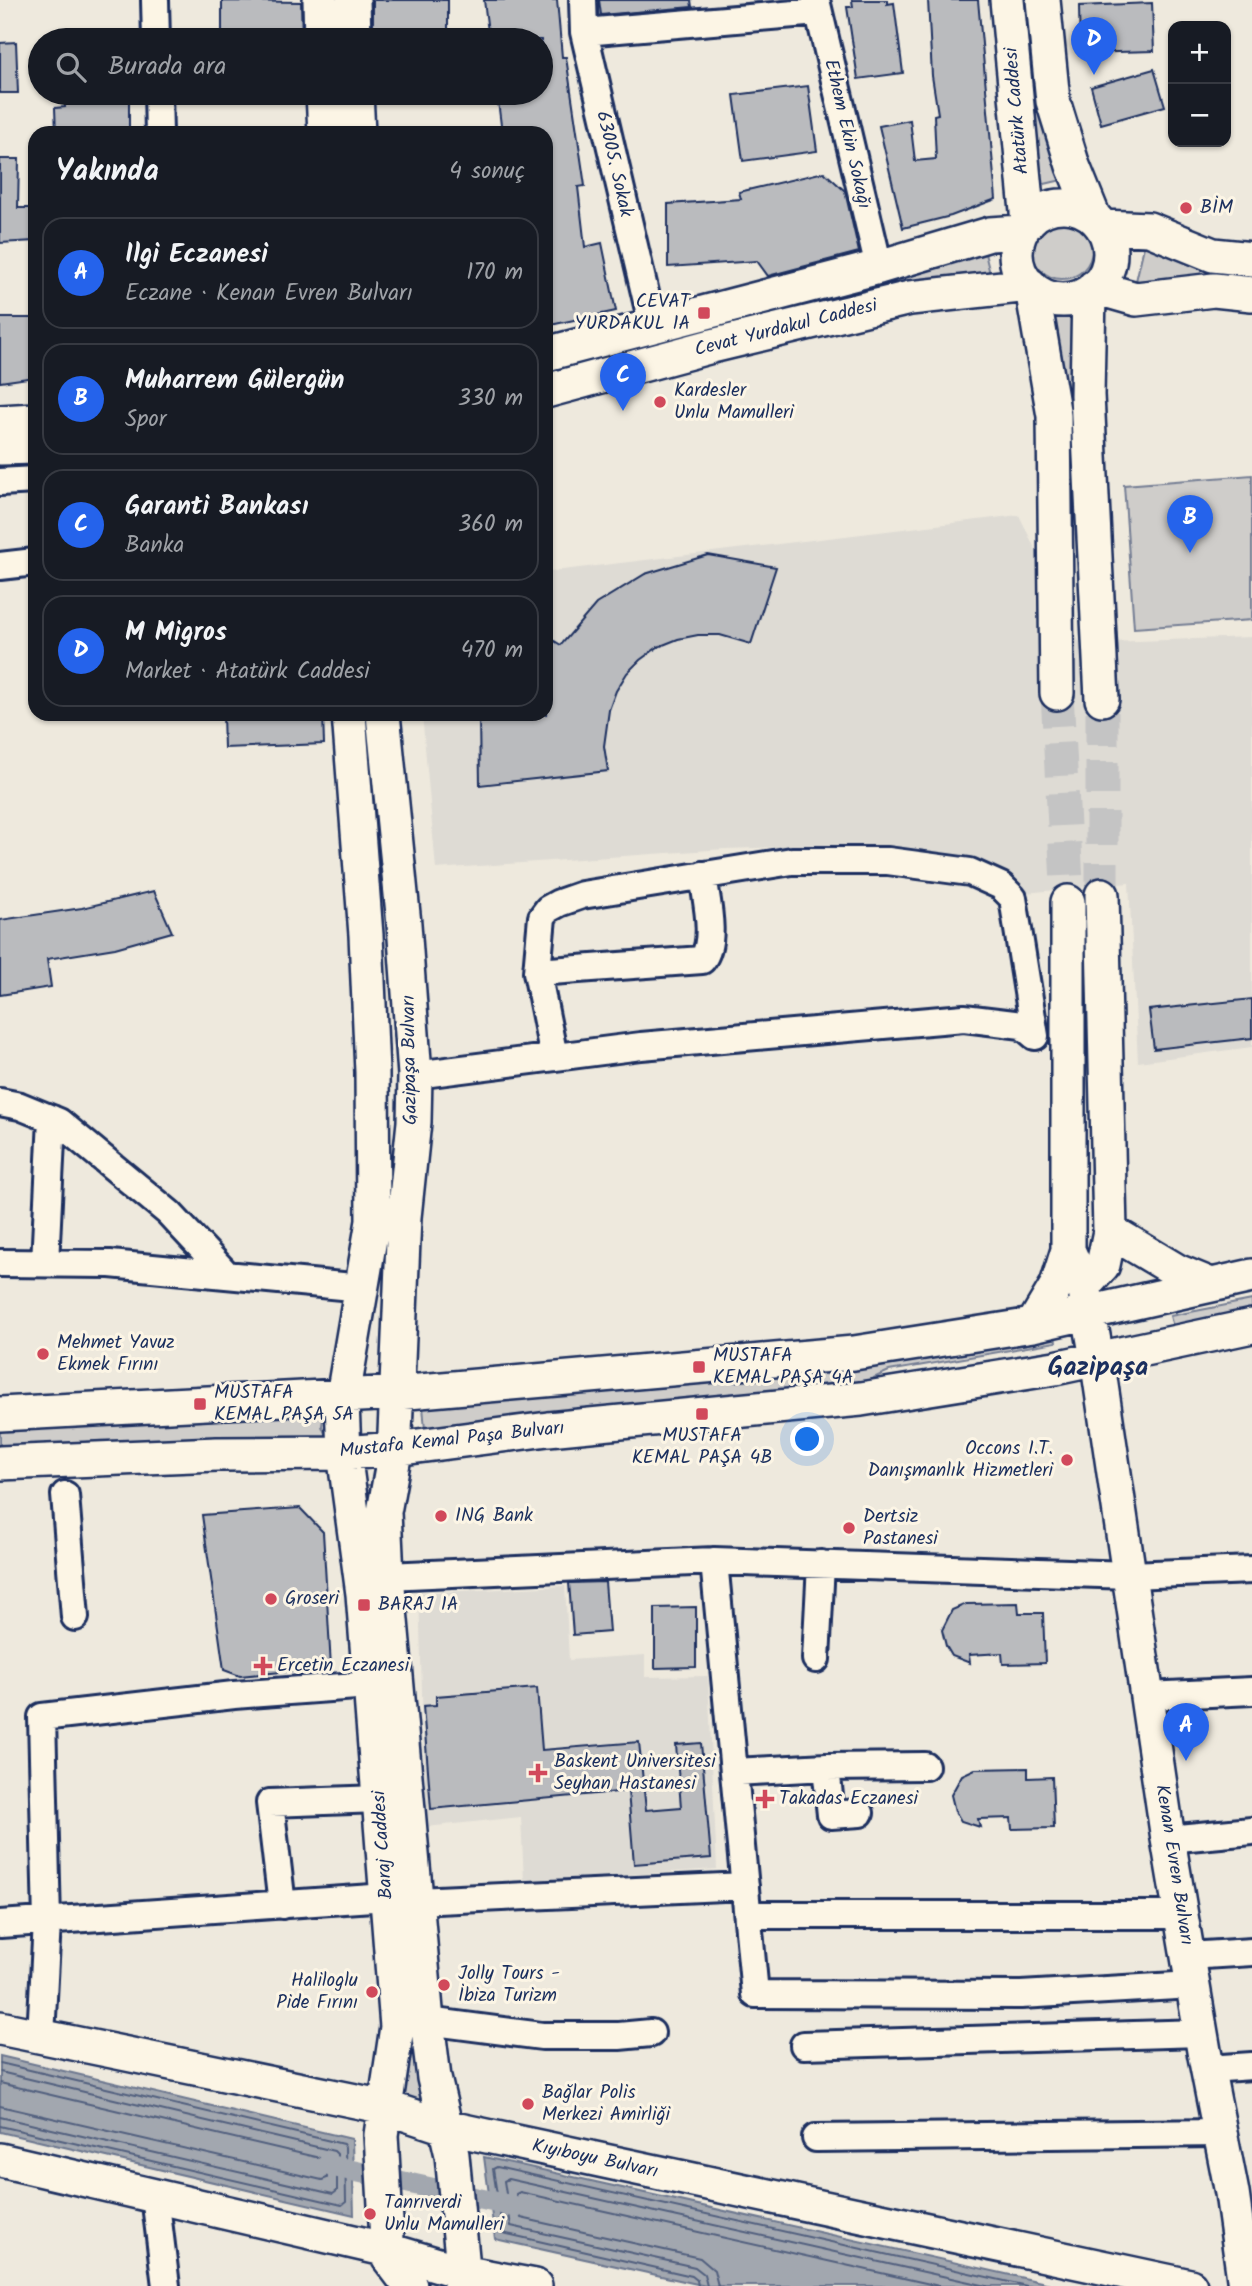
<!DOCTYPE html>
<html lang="tr">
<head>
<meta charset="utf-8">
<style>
  body { margin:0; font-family:Kalam,sans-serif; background:#20242c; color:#f1f3f6 }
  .controls { position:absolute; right:21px; top:21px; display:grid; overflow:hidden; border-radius:14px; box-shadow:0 2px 5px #0004 }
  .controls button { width:63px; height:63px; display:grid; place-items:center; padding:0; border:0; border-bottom:2px solid #363941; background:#171b24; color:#f1f3f6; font:35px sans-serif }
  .you { position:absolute; left:808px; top:1440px; width:24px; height:24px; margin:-18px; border:5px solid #fff; border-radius:50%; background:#1a73e8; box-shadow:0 0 0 10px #1a73e833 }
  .badge { display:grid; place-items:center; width:46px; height:46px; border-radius:50%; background:#2563eb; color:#fff; font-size:23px; font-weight:700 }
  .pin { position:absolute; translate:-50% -58px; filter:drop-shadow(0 2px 4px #0008) }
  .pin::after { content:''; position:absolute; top:37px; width:24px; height:21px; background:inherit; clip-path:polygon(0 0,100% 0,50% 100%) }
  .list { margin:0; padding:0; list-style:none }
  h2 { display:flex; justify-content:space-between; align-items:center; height:91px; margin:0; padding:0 28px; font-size:30px }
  h2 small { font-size:23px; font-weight:400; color:#9ea1a6 }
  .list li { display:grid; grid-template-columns:46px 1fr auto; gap:21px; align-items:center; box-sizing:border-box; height:112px; margin:0 14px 14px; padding:0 14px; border:2px solid #363941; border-radius:21px }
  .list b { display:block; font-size:26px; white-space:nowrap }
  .list p { margin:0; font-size:23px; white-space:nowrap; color:#9ea1a6 }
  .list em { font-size:23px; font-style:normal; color:#9ea1a6 }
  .icon { flex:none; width:38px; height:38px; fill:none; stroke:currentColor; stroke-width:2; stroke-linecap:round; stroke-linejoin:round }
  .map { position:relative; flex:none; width:1252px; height:2286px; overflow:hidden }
  .search { position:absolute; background:#171b24; box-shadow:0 2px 5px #0004; left:28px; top:28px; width:525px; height:77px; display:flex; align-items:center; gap:18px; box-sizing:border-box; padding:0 24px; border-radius:38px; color:#9ea1a6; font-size:26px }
  .panel { position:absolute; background:#171b24; box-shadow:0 2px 5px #0004; left:28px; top:126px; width:525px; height:595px; border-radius:21px }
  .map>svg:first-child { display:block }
  .built { fill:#dedbd4 }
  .green { fill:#cfcdca; stroke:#757e94; stroke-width:2 }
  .water { fill:#a2a7af; stroke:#6c778f; stroke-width:2 }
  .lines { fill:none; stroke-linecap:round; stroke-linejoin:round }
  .shore { stroke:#515f7e; stroke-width:2 }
  .canal { stroke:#a2a7af; stroke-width:21 }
  .building { fill:#babbbe; stroke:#1b2f5e; stroke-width:2 }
  .major-tunnel { stroke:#c4c4c4; stroke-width:33; stroke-dasharray:33 17; stroke-linecap:butt }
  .minor-casing { stroke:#1b2f5e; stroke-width:32 }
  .major-casing { stroke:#1b2f5e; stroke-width:38 }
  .minor { stroke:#fcf5e5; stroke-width:26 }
  .major { stroke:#fcf5e5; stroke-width:33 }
  .poi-dot { fill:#d1495b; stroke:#fcf5e5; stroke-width:2.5 }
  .labels { text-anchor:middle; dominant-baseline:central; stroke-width:6; stroke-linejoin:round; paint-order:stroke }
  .street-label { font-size:19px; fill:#1b2f5e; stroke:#fcf5e5 }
  .poi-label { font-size:19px; fill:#1b2f5e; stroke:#fcf5e5; text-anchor:start }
  .district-label { font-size:26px; font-weight:bold; fill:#1b2f5e; stroke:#fcf5e5 }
</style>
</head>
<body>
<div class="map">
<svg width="1252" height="2286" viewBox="0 0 1252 2286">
  <rect width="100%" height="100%" fill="#eee9dd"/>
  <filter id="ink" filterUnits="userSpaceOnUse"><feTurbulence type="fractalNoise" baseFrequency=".0143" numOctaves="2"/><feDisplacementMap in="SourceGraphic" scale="14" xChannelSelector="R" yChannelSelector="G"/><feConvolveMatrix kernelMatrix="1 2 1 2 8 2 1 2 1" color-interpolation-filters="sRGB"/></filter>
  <g filter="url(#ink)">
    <path class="built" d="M1019 515 1080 643 1252 637V1047L1138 1062 1129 883 1025 893 987 868 846 845 725 849 436 869 422 714H546V572Z
      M565 1586 569 1660 645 1655V1677L708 1676 717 1869 524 1882 521 1817 426 1827 419 1593Z"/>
    <path class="green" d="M1020 0H1029L1062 180 1036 186Z
      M1032 249a30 30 0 1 1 60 0a30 30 0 1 1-60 0Z
      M1146 238 1252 269V279L1212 276 1136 281Z
      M984 249 991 278 546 377V368Z
      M1048 314H1079L1072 405 1066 404Z
      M1252 475V620L1134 628 1124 485Z
      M1252 1300V1312L1174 1330 1170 1316Z
      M1055 1335 1056 1342 889 1371 858 1385 425 1430 423 1406Z
      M324 1413 322 1426 327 1438 0 1447V1430Z
      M364 1485H373L425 2105 399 2101Z"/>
    <path class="water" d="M0 2056 352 2139 354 2215 0 2132Z
      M484 2157 1059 2286H706L495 2239Z"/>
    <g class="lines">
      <path class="shore" d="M0 2063 343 2144 345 2147 346 2202 342 2205 0 2126
        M0 2072 334 2151 337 2154V2191L333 2194 0 2117
        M0 2083 324 2159 326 2162 327 2178 322 2180 0 2106
        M698 2286 697 2280 692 2276 503 2233 493 2169 497 2167 1027 2286
        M707 2286 704 2274 695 2267 511 2226 504 2181 508 2179 987 2286
        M718 2286 714 2270 700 2258 521 2218 516 2194 520 2192 939 2286"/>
      <path class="canal" d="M327 2165 517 2207"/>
    </g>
    <path class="building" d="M373 0H448V40H373Z
      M484 0H557L562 57H566L585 186 578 187 585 247 602 243 616 311 546 326V133H502L497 93H541V40H489Z
      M599 0H691L692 7 601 15Z
      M852 0H887V4L894 3 903 73 858 79 847 7H853Z
      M928 0H978L996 199 951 216 903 228 879 126 910 120 915 161 936 159 934 115 938 114 932 76Z
      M222 1 301 2 302 40H222Z
      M1152 3 1154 51 1080 53 1079 6Z
      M16 42 18 93H0V43Z
      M1154 69 1165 106 1101 124 1091 87Z
      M808 86 817 151 743 161 734 95Z
      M65 93H129V133H56L55 108 65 107Z
      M0 159H19L18 208H35V241L0 243Z
      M824 172 845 191 859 252 768 276 757 261 668 267V204L741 199 739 192Z
      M0 318H35V377L0 382Z
      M708 555 776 567 751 644 720 635H698L678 639 658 647 640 660 627 673 616 691 609 710 604 746 608 771 480 785 479 714H546V636L561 645 596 604 645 574Z
      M223 714H323L324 744 224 748Z
      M154 891 172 932 115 948 47 959 51 987 0 995V920L82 908Z
      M1252 999V1038L1154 1049 1149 1010Z
      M300 1508 323 1532 331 1667 240 1676 224 1670 202 1515Z
      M605 1582 609 1632 573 1635 569 1583Z
      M1018 1603 1019 1613H1043L1045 1663 1003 1664 1002 1653 969 1655 970 1663 952 1656 946 1646 942 1630 952 1610 966 1604Z
      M696 1607V1667L655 1668V1608Z
      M537 1688 542 1750 639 1742 646 1810 681 1807 676 1745 701 1743 711 1858 634 1864 628 1791 431 1809 423 1706 436 1705V1696Z
      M1028 1768V1778L1052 1777 1054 1828 1012 1829 1011 1818 978 1819 980 1827 961 1821 955 1811 951 1795 962 1775 975 1769Z"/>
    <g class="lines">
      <path class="major-tunnel" d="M1057 693 1068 902
        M1102 895V699"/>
      <g class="minor-casing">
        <path id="minor" d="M155 0 156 40
          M583 0 584 32 653 327
          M816 0 879 267
          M584 32 818 12
          M158 93 159 133
          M0 482 35 480
          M0 566 35 562
          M537 972 702 960C717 941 706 899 703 875
          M554 1057 537 972 542 917 548 909 559 903 582 895 792 861H888L970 872 1001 886 1013 898 1035 1036
          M415 1075 641 1046 964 1018 1022 1025 1035 1036
          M0 1102 20 1106 59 1122 169 1213 227 1275
          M0 1263 110 1264 363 1288
          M45 1263 52 1119
          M65 1495 75 1617
          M714 1561 755 1994 1021 1995 1193 1985
          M387 1576 714 1561 1130 1575 1252 1570
          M816 1659 821 1564
          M1148 1696 1252 1691
          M826 1767 831 1815 860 1813
          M734 1772 826 1767 925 1766
          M1168 1839 1252 1831
          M416 1901 745 1886
          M282 1905 270 1803 379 1799
          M748 1915H1181
          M0 1924 387 1897
          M1188 1956 1252 1952
          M427 2021 542 2036H619L651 2033
          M41 2036 47 1922 42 1717 234 1695 370 1685
          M804 2045 1201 2033
          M1208 2069 1252 2066
          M816 2138 1220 2133
          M155 2196 166 2286"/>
      </g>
      <g class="major-casing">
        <path id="major" d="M320 0 321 40
          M353 0 354 40
          M1007 0 1028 222
          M1043 0 1053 101 1073 166 1094 218
          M323 93 325 133
          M356 93 358 133
          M1016 253a47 47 0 1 1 94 0a47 47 0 1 1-94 0Z
          M1102 227 1149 229 1213 255 1252 259
          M1094 287 1136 299 1214 290 1252 294
          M1032 288 1054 416 1057 693
          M1089 292 1087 395 1102 699
          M546 354 879 267 990 234 1021 232
          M546 391 712 346 910 298 1030 285
          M0 422 35 420
          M0 448 35 447
          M349 714 366 935 372 1072 373 1221 342 1402 344 1453 363 1594 397 2027 381 2135 388 2257 410 2286
          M383 714 404 924 415 1075 414 1122 404 1217 394 1457 384 1512 387 1576 427 2021 434 2078 452 2155 462 2257 460 2286
          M1068 902V1250L1084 1286 1097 1358 1168 1839 1204 2051 1232 2193 1245 2286
          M1110 1231 1177 1271 1211 1285
          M1084 1286 1103 1265 1110 1231 1102 895
          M1033 1325 1057 1285 1068 1250
          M0 1414 397 1393 854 1353 1033 1325 1252 1276
          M0 1463 217 1454 344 1453 395 1449 548 1429 861 1399 1055 1368 1252 1326
          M0 2028 385 2107 445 2127 1190 2286
          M0 2160 388 2250 462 2272 535 2286"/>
      </g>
      <use href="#minor" class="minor"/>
      <use href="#major" class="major"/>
    </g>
  </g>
  <g class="poi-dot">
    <circle cx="1186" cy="208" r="7"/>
    <rect x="697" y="306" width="14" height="14" rx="3.5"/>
    <circle cx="660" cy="402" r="7"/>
    <circle cx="43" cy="1354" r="7"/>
    <rect x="692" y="1360" width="14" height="14" rx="3.5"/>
    <rect x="193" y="1397" width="14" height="14" rx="3.5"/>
    <rect x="695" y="1407" width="14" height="14" rx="3.5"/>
    <circle cx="1067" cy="1460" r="7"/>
    <circle cx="441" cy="1516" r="7"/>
    <circle cx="849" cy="1528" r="7"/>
    <circle cx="271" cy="1599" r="7"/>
    <rect x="357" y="1598" width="14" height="14" rx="3.5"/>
    <path d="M259.5 1655.5h7v7h7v7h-7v7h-7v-7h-7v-7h7z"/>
    <path d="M534.5 1762.5h7v7h7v7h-7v7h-7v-7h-7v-7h7z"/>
    <path d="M761.5 1788.5h7v7h7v7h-7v7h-7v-7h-7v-7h7z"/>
    <circle cx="444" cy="1985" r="7"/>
    <circle cx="372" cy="1992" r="7"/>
    <circle cx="528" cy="2104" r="7"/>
    <circle cx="370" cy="2214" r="7"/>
  </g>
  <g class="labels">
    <g class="street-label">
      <text transform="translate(1017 111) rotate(-95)">Atatürk Caddesi</text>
      <text transform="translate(847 134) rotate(77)">Ethem Ekin Sokağı</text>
      <text transform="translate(614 164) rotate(77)">63005. Sokak</text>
      <text transform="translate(786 328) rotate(-14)">Cevat Yurdakul Caddesi</text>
      <text transform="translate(410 1060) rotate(-91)">Gazipaşa Bulvarı</text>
      <text transform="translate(452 1440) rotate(-6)">Mustafa Kemal Paşa Bulvarı</text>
      <text transform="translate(383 1845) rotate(-94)">Baraj Caddesi</text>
      <text transform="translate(1174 1865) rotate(81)">Kenan Evren Bulvarı</text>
      <text transform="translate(595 2159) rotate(12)">Kıyıboyu Bulvarı</text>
    </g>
    <g class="poi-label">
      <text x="1200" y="208">BİM</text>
      <text x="690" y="302" text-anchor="end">CEVAT<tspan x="690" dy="22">YURDAKUL 1A</tspan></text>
      <text x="674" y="391">Kardesler<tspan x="674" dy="22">Unlu Mamulleri</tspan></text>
      <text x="57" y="1343">Mehmet Yavuz<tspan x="57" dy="22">Ekmek Fırını</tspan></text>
      <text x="713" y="1356">MUSTAFA<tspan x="713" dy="22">KEMAL PAŞA 4A</tspan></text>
      <text x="214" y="1393">MUSTAFA<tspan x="214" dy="22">KEMAL PAŞA 5A</tspan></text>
      <text x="702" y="1436" text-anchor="middle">MUSTAFA<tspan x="702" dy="22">KEMAL PAŞA 4B</tspan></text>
      <text x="1053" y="1449" text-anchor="end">Occons I.T.<tspan x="1053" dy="22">Danışmanlık Hizmetleri</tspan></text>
      <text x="455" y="1516">ING Bank</text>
      <text x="863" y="1517">Dertsiz<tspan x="863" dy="22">Pastanesi</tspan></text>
      <text x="285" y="1599">Groseri</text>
      <text x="378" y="1605">BARAJ 1A</text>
      <text x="277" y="1666">Ercetin Eczanesi</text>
      <text x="554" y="1762">Baskent Universitesi<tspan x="554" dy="22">Seyhan Hastanesi</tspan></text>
      <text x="779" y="1799">Takadas Eczanesi</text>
      <text x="458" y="1974">Jolly Tours -<tspan x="458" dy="22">İbiza Turizm</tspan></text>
      <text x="358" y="1981" text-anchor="end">Haliloglu<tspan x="358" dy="22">Pide Fırını</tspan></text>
      <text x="542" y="2093">Bağlar Polis<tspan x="542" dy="22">Merkezi Amirliği</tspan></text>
      <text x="384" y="2203">Tanrıverdi<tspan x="384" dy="22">Unlu Mamulleri</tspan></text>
    </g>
    <g class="district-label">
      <text x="1098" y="1368">Gazipaşa</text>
    </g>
  </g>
</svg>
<div class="controls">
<button>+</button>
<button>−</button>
</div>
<div class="you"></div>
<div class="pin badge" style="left:1186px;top:1761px">A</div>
<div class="pin badge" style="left:1190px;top:553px">B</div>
<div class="pin badge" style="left:623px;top:411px">C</div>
<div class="pin badge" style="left:1094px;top:75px">D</div>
<div class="search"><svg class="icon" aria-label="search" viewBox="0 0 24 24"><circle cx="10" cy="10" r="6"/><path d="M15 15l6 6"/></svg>Burada ara</div>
<section class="panel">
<h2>Yakında<small>4 sonuç</small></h2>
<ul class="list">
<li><span class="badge">A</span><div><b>Ilgi Eczanesi</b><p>Eczane · Kenan Evren Bulvarı</p></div><em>170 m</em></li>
<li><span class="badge">B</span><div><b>Muharrem Gülergün</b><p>Spor</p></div><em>330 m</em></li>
<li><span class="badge">C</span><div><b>Garanti Bankası</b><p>Banka</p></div><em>360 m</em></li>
<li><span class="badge">D</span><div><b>M Migros</b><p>Market · Atatürk Caddesi</p></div><em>470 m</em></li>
</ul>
</section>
</div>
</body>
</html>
